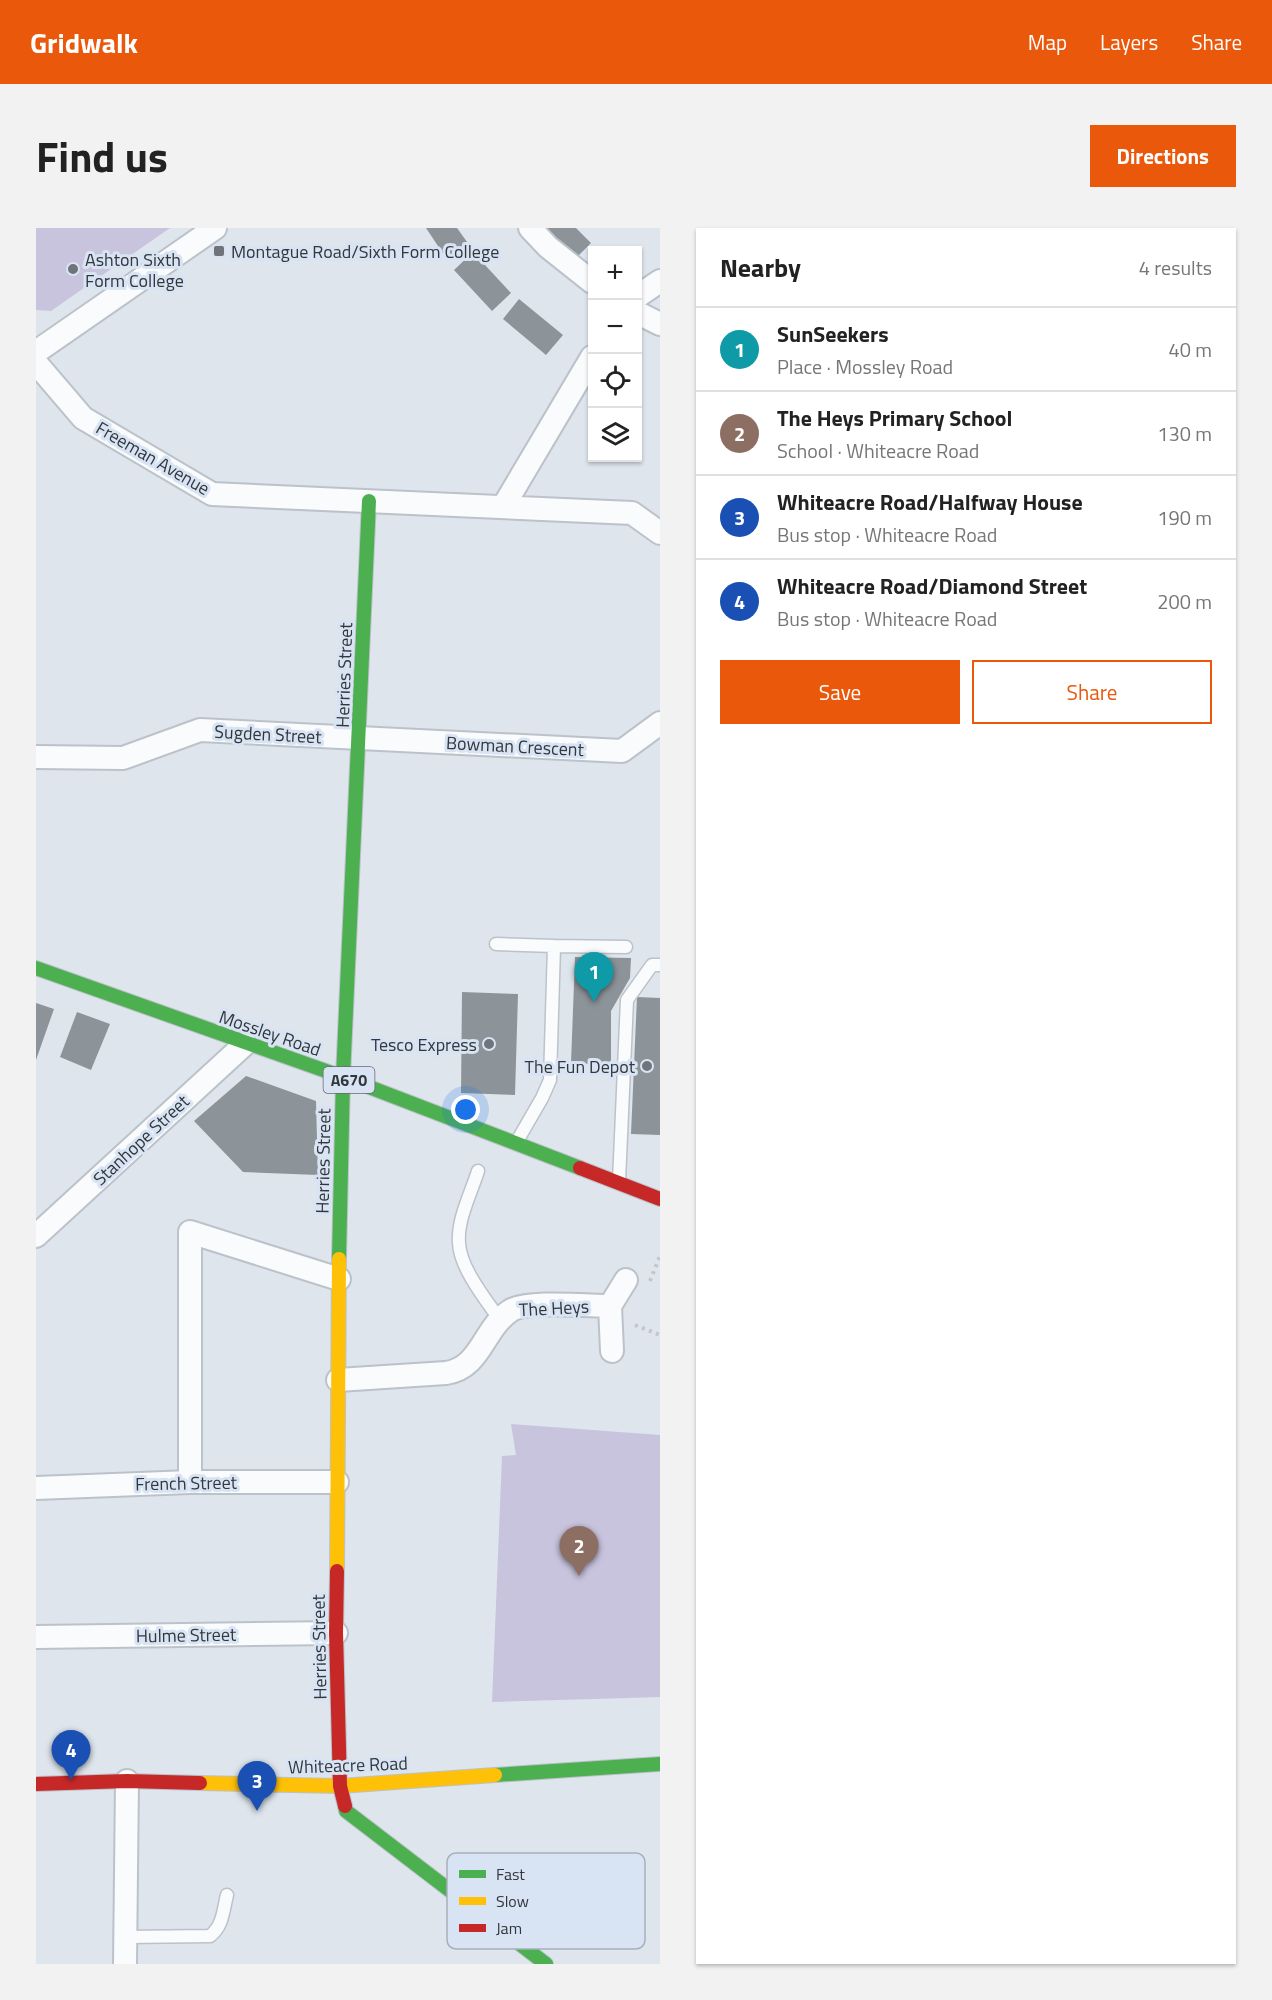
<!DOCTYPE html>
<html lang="en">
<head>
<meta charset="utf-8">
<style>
  body { margin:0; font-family:"Titillium Web",sans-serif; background:#f2f2f2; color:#222 }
  .controls { position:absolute; right:18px; top:18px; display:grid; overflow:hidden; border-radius:0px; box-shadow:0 2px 4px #0004 }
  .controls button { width:54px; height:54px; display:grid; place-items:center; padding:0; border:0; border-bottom:2px solid #e0e0e0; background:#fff; color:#222; font:30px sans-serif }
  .you { position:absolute; left:430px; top:882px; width:21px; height:21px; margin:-15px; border:4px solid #fff; border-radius:50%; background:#1a73e8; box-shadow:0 0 0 9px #1a73e833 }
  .badge { display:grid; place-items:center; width:39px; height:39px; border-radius:50%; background:#ea580c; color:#fff; font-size:20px; font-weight:700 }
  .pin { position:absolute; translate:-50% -50px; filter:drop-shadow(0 2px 3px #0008) }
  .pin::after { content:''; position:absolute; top:32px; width:21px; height:18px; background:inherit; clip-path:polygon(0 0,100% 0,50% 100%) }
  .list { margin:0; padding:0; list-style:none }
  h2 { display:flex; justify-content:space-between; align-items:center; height:78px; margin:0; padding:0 24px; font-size:26px }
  h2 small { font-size:20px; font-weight:400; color:#767676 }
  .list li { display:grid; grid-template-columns:39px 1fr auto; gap:18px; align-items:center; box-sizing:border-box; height:84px; padding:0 24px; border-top:2px solid #e0e0e0 }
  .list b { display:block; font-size:22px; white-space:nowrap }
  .list p { margin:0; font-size:20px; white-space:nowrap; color:#767676 }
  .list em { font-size:20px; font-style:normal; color:#767676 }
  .actions { display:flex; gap:12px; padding:18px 24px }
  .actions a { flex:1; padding:14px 0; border:2px solid #ea580c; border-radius:0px; text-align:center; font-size:21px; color:#ea580c }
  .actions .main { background:#ea580c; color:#fff }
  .icon { flex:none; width:33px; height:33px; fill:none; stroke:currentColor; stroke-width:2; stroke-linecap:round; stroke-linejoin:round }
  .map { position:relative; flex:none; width:624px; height:1736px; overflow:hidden; border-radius:0px }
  header { display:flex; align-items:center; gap:36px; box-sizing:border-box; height:84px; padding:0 30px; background:#ea580c; color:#fff }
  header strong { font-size:28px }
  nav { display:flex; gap:33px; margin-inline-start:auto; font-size:21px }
  .intro { display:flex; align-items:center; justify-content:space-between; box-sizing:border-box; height:144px; padding:0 36px }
  h1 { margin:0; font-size:42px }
  .button { padding:15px 27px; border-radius:0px; background:#ea580c; color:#fff; font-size:21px; font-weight:700 }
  main { display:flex; gap:36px; padding:0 36px }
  aside { flex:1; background:#fff; border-radius:0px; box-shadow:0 2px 4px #0004 }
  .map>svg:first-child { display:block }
  .green { fill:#c9c4de }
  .building { fill:#8d9499 }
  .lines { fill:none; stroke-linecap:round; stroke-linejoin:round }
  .lane-casing { stroke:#bcc2c9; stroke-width:15 }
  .street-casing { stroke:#bcc2c9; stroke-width:26 }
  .fast-casing { stroke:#bcc2c9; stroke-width:16 }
  .slow-casing { stroke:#bcc2c9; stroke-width:16 }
  .jam-casing { stroke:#bcc2c9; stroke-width:16 }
  .path { stroke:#c3c6ca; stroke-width:4; stroke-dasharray:3 4.5; stroke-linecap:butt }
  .lane { stroke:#fafbfc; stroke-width:12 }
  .street { stroke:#fafbfc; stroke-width:22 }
  .fast { stroke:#4caf50; stroke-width:14 }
  .slow { stroke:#ffc107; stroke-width:14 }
  .jam { stroke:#c62828; stroke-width:14 }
  .poi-dot { fill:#6e747a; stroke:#d8e4f3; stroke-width:2 }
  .labels { text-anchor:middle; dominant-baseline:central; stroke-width:6; stroke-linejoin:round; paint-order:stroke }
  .shield { fill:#d8e4f3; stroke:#646b73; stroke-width:1.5 }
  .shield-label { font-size:16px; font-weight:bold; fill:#32373c }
  .poi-label { font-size:18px; fill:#32373c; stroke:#d8e4f3; text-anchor:start }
  .street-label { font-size:18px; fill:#32373c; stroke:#d8e4f3 }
  .key { fill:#d8e4f3; stroke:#a6b0bc; stroke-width:1.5 }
  .key-label { font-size:16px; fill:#32373c }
</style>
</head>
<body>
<header>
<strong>Gridwalk</strong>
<nav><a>Map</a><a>Layers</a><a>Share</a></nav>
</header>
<div class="intro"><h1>Find us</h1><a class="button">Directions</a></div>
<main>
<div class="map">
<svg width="624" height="1736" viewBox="0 0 624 1736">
  <rect width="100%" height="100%" fill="#dee5ed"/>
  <path class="green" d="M0 0H134L15 83 0 82Z
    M475 1196 624 1207V1469L456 1474 466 1228 480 1227Z"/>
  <path class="building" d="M390 0H421L434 18 412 33Z
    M503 0H540L555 15 537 33Z
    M437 24 475 65 456 83 418 42Z
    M483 71 527 107 510 127 467 91Z
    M539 729 595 730 594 750 575 783V837L535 835Z
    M426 764 482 766 479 867 425 865Z
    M601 769 624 770V907L595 906Z
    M0 775 18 781 0 832Z
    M41 784 74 796 55 842 24 829Z
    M210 848 280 873 282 947 207 944 158 893Z"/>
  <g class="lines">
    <g class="lane-casing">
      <path id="lane" d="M460 716 518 718 514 852 506 870 480 915
        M518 718 590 719
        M442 943C435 965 421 992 423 1015 424 1040 450 1072 464 1092
        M583 953 591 772 616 737H624
        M89 1709 174 1708C187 1698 187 1683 191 1667"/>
    </g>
    <g class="street-casing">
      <path id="street" d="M494 0 512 19 556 54
        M602 68 624 53
        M602 85 624 96
        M0 124 179 0
        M0 135 47 190 176 266 596 285 624 305
        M467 279 556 129
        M0 529 87 530 164 502 586 523 624 495
        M0 1008 209 816
        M574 1078 590 1052
        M302 1152 410 1145C445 1140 447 1101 474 1083 489 1072 553 1078 574 1078L576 1123
        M154 1254V1004L303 1051
        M0 1260 154 1254H301
        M0 1409 300 1405
        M89 1736 91 1553"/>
    </g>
    <g class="fast-casing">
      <path id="fast" d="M0 740 307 849 544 940
        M303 1031 307 849 333 273
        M459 1547 624 1536
        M309 1578 310 1583 510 1736"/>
    </g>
    <g class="slow-casing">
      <path id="slow" d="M301 1343 303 1031
        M164 1555 304 1558 459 1547"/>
    </g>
    <g class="jam-casing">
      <path id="jam" d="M544 940 624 971
        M301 1343 300 1405 304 1558 309 1578
        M0 1556 91 1553 164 1555"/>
    </g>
    <path class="path" d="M614 1053 624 1028
      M599 1097 624 1107"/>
    <use href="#lane" class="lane"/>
    <use href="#street" class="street"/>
    <use href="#fast" class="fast"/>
    <use href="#slow" class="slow"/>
    <use href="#jam" class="jam"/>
  </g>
  <g class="poi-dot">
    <rect x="177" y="17" width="12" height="12" rx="3"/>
    <circle cx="37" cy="41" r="6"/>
    <circle cx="453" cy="816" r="6"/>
    <circle cx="611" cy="838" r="6"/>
  </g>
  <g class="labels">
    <rect class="shield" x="287.5" y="839" width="51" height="26" rx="4.5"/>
    <g class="shield-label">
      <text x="313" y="852">A670</text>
    </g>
    <g class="poi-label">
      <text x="195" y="23">Montague Road/Sixth Form College</text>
      <text x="49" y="31">Ashton Sixth<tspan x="49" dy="21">Form College</tspan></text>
      <text x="441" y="816" text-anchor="end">Tesco Express</text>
      <text x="599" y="838" text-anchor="end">The Fun Depot</text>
    </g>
    <g class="street-label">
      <text transform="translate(117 230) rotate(30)">Freeman Avenue</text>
      <text transform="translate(308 447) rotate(-88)">Herries Street</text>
      <text transform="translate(232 506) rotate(3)">Sugden Street</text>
      <text transform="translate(479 518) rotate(3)">Bowman Crescent</text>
      <text transform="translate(234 805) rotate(19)">Mossley Road</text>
      <text transform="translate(105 912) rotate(-43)">Stanhope Street</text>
      <text transform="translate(287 933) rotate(-89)">Herries Street</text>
      <text transform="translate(518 1080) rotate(-3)">The Heys</text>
      <text transform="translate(150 1255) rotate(-1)">French Street</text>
      <text transform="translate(150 1407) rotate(-1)">Hulme Street</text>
      <text transform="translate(283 1419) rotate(-91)">Herries Street</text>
      <text transform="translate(312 1537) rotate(-2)">Whiteacre Road</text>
    </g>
  </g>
  <rect x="411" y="1625" width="198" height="96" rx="9" class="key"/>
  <rect x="423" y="1642" width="27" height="8" fill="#4caf50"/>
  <rect x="423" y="1669" width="27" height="8" fill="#ffc107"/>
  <rect x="423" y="1696" width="27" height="8" fill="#c62828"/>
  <g class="key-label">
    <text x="460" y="1652">Fast</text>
    <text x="460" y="1679">Slow</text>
    <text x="460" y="1706">Jam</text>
  </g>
</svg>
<div class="controls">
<button>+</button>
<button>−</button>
<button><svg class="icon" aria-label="locate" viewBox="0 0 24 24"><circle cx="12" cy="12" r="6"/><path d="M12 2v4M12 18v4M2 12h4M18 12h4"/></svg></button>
<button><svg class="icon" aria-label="layers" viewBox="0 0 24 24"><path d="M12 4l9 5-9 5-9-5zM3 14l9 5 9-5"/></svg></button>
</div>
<div class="you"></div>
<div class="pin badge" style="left:558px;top:774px;background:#0f9aa8">1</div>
<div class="pin badge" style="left:543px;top:1348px;background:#8d6e63">2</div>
<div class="pin badge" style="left:221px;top:1583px;background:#1a4fb4">3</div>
<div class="pin badge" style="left:35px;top:1552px;background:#1a4fb4">4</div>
</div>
<aside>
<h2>Nearby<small>4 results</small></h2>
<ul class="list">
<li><span class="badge" style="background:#0f9aa8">1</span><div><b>SunSeekers</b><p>Place · Mossley Road</p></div><em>40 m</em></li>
<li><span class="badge" style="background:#8d6e63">2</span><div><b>The Heys Primary School</b><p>School · Whiteacre Road</p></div><em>130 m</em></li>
<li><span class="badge" style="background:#1a4fb4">3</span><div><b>Whiteacre Road/Halfway House</b><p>Bus stop · Whiteacre Road</p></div><em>190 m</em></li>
<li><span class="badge" style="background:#1a4fb4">4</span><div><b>Whiteacre Road/Diamond Street</b><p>Bus stop · Whiteacre Road</p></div><em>200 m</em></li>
</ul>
<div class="actions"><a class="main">Save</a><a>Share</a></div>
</aside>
</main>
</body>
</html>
